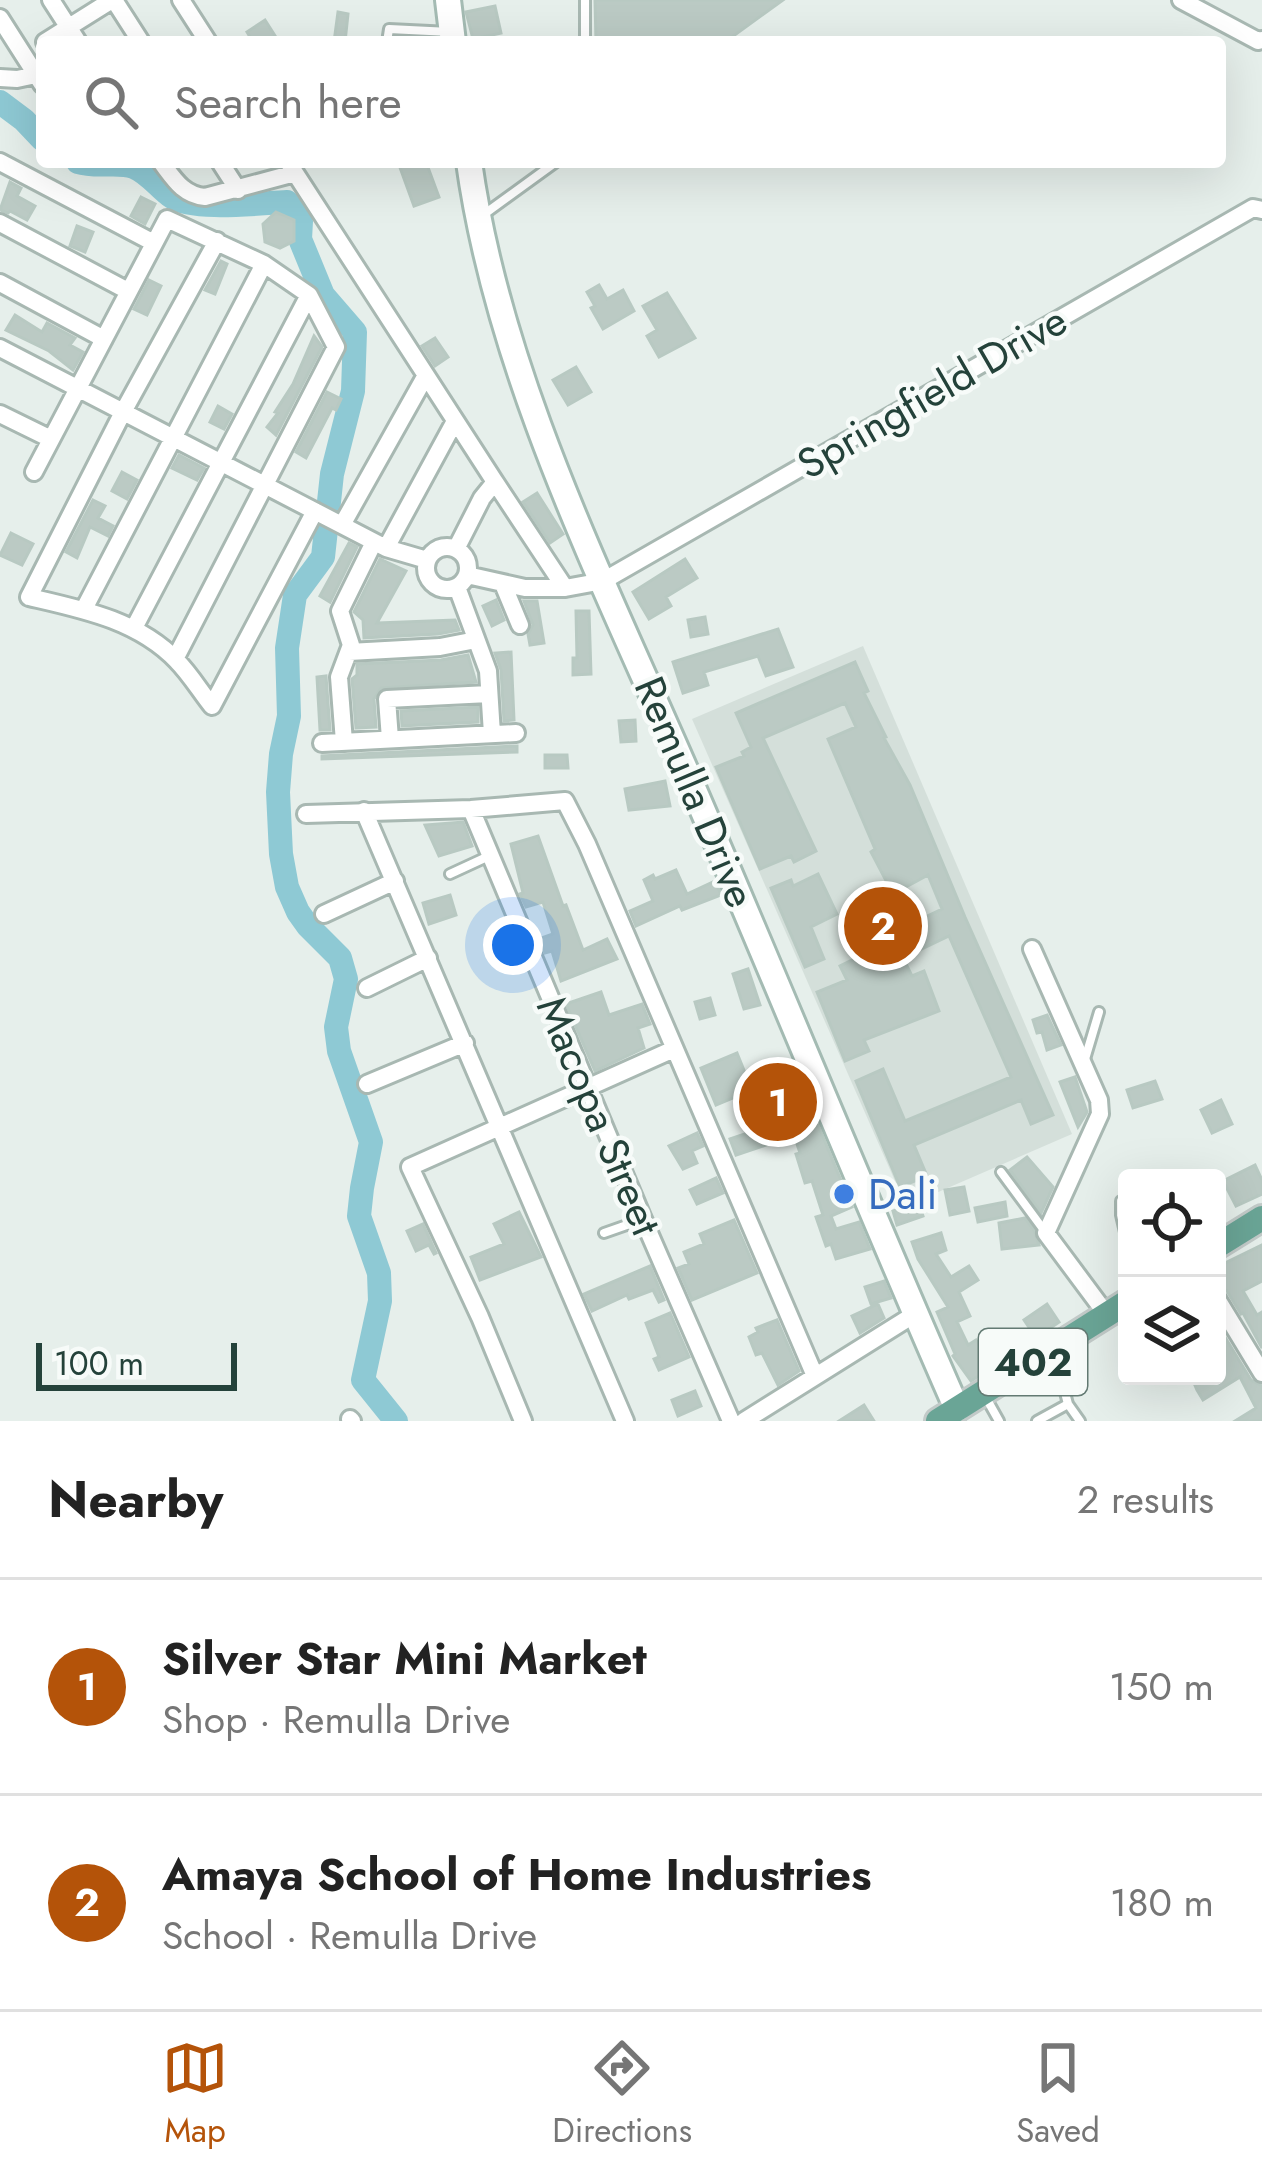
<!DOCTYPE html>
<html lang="en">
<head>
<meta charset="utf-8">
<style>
  body { margin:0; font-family:Jost,sans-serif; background:#f2f2f2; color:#222 }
  .controls { position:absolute; right:36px; bottom:36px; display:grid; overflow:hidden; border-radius:12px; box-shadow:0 12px 48px #0002 }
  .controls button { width:108px; height:108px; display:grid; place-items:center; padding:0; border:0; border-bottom:3px solid #e0e0e0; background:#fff; color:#222; font:60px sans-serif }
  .scale { position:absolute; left:36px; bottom:30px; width:201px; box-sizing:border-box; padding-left:12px; border:6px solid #24423a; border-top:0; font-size:33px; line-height:42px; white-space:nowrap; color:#24423a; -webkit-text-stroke:9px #f7fbf9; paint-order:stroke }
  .you { position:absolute; left:513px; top:945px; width:42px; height:42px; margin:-30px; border:9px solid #fff; border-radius:50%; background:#1a73e8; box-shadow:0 0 0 18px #1a73e833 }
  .badge { display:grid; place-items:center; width:78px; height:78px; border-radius:50%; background:#b45309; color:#fff; font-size:39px; font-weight:700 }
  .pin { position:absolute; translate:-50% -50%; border:6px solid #fff; box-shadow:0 3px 12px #0006 }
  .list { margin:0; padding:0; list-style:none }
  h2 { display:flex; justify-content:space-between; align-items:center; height:156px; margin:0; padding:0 48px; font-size:51px }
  h2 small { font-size:39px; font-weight:400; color:#767676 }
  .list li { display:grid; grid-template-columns:78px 1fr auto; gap:36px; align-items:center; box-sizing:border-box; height:216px; padding:0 48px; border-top:3px solid #e0e0e0 }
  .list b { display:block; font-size:45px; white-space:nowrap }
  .list p { margin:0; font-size:39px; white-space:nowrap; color:#767676 }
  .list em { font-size:39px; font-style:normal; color:#767676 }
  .icon { flex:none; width:66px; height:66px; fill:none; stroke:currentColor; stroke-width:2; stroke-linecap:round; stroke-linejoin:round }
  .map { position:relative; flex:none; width:1262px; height:1421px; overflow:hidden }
  .search { position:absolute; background:#fff; box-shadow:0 12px 48px #0002; left:36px; right:36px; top:36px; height:132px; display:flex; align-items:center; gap:30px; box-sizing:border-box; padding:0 42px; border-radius:12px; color:#767676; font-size:45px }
  .sheet { height:588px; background:#fff }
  nav { display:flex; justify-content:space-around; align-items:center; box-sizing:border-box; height:168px; border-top:3px solid #e0e0e0; background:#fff; font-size:33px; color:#767676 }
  nav a { display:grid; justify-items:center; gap:6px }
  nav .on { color:#b45309 }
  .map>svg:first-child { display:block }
  .built { fill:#d4dfda }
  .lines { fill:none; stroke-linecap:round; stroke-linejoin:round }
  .river { stroke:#8ec9d4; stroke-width:24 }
  .building { fill:#bbcac4; stroke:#b8c9c2; stroke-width:3 }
  .lane-casing { stroke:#a8b8b2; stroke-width:14 }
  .street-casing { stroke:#a8b8b2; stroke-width:22 }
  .secondary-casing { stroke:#a4bbb3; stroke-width:30 }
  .primary-casing { stroke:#c2cac8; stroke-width:30 }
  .lane { stroke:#fff; stroke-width:8 }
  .street { stroke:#fff; stroke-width:16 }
  .secondary { stroke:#fff; stroke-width:24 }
  .primary { stroke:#6aa596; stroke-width:24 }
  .shop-dot { fill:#3f7fe0; stroke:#f7fbf9; stroke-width:4.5 }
  .labels { text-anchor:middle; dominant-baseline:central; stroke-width:9; stroke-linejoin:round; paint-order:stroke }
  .shield { fill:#f7fbf9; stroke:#637a73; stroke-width:3 }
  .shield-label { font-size:39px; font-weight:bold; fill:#24423a }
  .street-label { font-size:42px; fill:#24423a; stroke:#f7fbf9 }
  .shop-label { font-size:42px; fill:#366cbe; stroke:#f7fbf9; text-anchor:start }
</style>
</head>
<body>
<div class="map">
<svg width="1262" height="1421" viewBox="0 0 1262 1421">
  <rect width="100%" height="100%" fill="#e6efeb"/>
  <path class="built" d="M863 646 1072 1134 906 1206 692 719Z"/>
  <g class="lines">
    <path class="river" d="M0 102 24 120 42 139
      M78 162C97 168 119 161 134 167 149 173 159 188 172 197 195 211 259 203 287 202L301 221 300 239 323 295 355 332 353 391 332 474 323 557 295 595 287 648 289 716 281 754 278 792 281 854 287 887 298 912 308 926 340 958 346 979 336 1027 339 1051 371 1142 362 1188 359 1216 379 1273 380 1301 363 1380 396 1421"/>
  </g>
  <path class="building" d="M595 0H783L725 42H596Z
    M495 6 501 33 473 39 466 12Z
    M338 12 348 14 345 42H334Z
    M265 20 279 42H253L247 32Z
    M398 162H426L439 197 414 206Z
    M10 182 21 188 17 196 35 206 27 220 10 211 8 213 0 210Z
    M141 197 155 204 145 224 131 216Z
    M276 212 294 220V241L280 248 265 242 263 224Z
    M77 226 93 232 85 252 70 246Z
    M221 261 227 264 215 294 205 290Z
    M149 280 161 286 147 315 134 309Z
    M599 285 607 299 623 290 634 311 603 329 591 308 595 306 587 292Z
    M667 293 695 338 659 357 647 336 657 330 643 306Z
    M15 315 42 332 47 323 75 338 70 345 83 352 73 370 49 351 6 330Z
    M314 336 322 347 276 435 267 427 278 413 275 412 293 384Z
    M435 338 448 357 435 366 422 346Z
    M576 367 591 392 568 405 553 380Z
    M327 392 341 399 336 410 332 408 306 458 296 452Z
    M218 406 232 414 224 429 210 422Z
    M179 455 204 468 197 480 172 468Z
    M122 472 137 480 127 499 112 491Z
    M537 493 563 534 550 543 523 502Z
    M93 500 105 506 98 518 113 526 108 536 90 527 77 558 66 552Z
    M11 533 33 544 22 565 0 555Z
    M349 543 357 547 330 602 320 596Z
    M380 559 406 571 377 623 455 620 459 630 438 634 364 638 363 620 354 612Z
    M685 559 697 578 666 597 671 606 649 619 633 592Z
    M496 600 504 620 492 626 483 606Z
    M524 601H537L544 643 530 645 528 634 533 625Z
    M576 611H589L591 674 573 675V658H577Z
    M705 617 708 634 691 637 688 620Z
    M778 629 793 667 766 676 758 656 704 672 708 685 683 693 673 662Z
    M511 652 514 720 504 721 501 670 495 653Z
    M468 655 476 682 381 688 374 699 376 727 356 728 352 679 357 675V664L441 660Z
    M855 662 868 691 864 693 886 737 884 738 910 785 965 917 1053 1115 1031 1124 1021 1100 914 1145 927 1176 900 1187 856 1081 883 1069 905 1121 1011 1077 949 936 903 958 912 976 924 971 939 1011 864 1040 869 1051 845 1061 817 992 847 980 840 966 901 936 898 930 942 909 928 875 893 894 871 852 875 849 828 739 856 727 845 703 763 738 816 851 794 862 791 856 760 869 716 767 744 756 742 752 751 747 736 713Z
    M326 676 330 730H320L317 677Z
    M478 707V722L402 726 401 711Z
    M635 720 636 741 621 742 619 721Z
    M517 746V752L322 759V756Z
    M545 755H567L568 768H545Z
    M665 781 670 806 629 810 625 789Z
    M463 822 472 846 439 856 425 825Z
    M538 836 563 906 566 905 583 950 607 939 617 959 561 981 552 951 545 953 539 939 553 934 543 902 526 907 520 894 523 893 511 844Z
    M676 870 687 894 715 881 721 895 682 910 680 906 636 926 630 911 653 901 644 880 653 875 655 879Z
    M818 874 837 914 811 927 824 959 805 967 771 888 791 880 793 886Z
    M450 895 456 915 429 924 423 903Z
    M748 969 760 1005 744 1009 733 974Z
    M601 992 609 1015 642 1004 650 1024 638 1028 644 1048 595 1071 566 1004Z
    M710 998 715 1015 700 1019 695 1002Z
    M1047 1015 1061 1045 1047 1050 1042 1032 1037 1033 1033 1020Z
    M737 1053 752 1090 716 1105 701 1068Z
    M1075 1077 1087 1112 1078 1127 1060 1082Z
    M796 1081 811 1127 818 1125 852 1207 831 1216 836 1229 859 1222 870 1249 836 1259 831 1244 826 1246 816 1217 823 1215 812 1181 805 1183 796 1154 800 1153 787 1114 760 1123 751 1095Z
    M1155 1081 1162 1099 1133 1108 1127 1090Z
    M1221 1100 1232 1124 1212 1133 1201 1110Z
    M760 1129 766 1145 736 1155 730 1139Z
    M697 1133 703 1146 692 1151 697 1163 683 1169 669 1146Z
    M1027 1157 1053 1187 1041 1213 1010 1170Z
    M1255 1165 1262 1180V1194L1236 1206 1223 1181Z
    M716 1178 723 1193 697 1204 690 1190Z
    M964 1187 969 1211 950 1215 945 1190Z
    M1005 1202 1007 1216 978 1222 975 1208Z
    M919 1203 923 1216 897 1225 893 1211Z
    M519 1212 541 1257 480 1280 471 1257 504 1244 494 1224Z
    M1025 1218 1034 1230 1039 1245 1002 1249 999 1223Z
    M734 1220 757 1273 692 1300 678 1268 689 1264 684 1252 704 1244 700 1234Z
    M423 1224 436 1253 434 1254 429 1245 416 1251 407 1231Z
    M941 1233 946 1250 936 1254 951 1277 969 1266 978 1280 959 1292 970 1316 957 1322 968 1345 976 1340 994 1366 971 1381 953 1356 955 1354 937 1312 948 1307 918 1259 912 1242Z
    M1262 1245V1281L1243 1291 1257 1315 1262 1312V1348L1243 1313 1241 1314 1227 1291 1217 1286V1267Z
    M650 1266 664 1300 659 1302 653 1290 629 1299 627 1295 592 1311 584 1294Z
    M884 1281 891 1298 871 1304 865 1287Z
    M878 1304 884 1318 860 1333 852 1316Z
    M1047 1304 1059 1322 1036 1338 1024 1320Z
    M670 1313 689 1357 659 1370 654 1359 659 1357 646 1323Z
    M777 1320 799 1371 778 1385 762 1353 756 1355 749 1337 758 1332 756 1328Z
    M1217 1324 1251 1380 1262 1386V1421H1235L1256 1408 1240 1377 1203 1400 1197 1390 1191 1376H1217Z
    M695 1391 701 1406 678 1416 672 1400Z
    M864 1405 874 1421H839Z"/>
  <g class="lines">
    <g class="lane-casing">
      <path id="lane" d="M585 0V42
        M387 42 389 29 450 32
        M483 215 556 162
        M450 874 489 856
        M500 939 520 930
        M1085 1059 1099 1012
        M1001 1172 1046 1233
        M1121 1201V1215L1127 1241
        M604 1233 641 1220
        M985 1396 999 1421
        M1068 1404 1080 1421
        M1037 1421 1068 1404 1063 1385 1044 1358"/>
    </g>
    <g class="street-casing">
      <path id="street" d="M51 0 78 42
        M114 0 141 42
        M181 0 208 42
        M1181 0 1258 41 1262 40
        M0 18 42 84
        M45 42 112 0
        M0 78 17 79 36 75
        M0 162 154 243
        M161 162C174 179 183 195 205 197L295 173
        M220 162 238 190
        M288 162 495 482 482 498 456 549
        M0 223 128 291
        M217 241 123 412 29 597C81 609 138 620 177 661 190 674 200 691 212 706L315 511
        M0 283 104 339
        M0 348 386 548 427 560
        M0 414 51 439
        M34 472 167 219 264 264 309 295 336 347 175 659
        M495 482 565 588
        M342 525 425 377
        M426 568a21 21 0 1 1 42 0a21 21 0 1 1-42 0Z
        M386 548 455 421
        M467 575 525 588H565L603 581 1253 208 1262 210
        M503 584 520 625
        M457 587 488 671 492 734
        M84 609 264 264
        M134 628 309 295
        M349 652 440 647 476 640
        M390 739 387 699 489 694
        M344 742 339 677 351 645 340 611 374 542
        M322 743 516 733
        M471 809 643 1219 731 1421
        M364 811 625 1421
        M306 814 471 809 565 801 587 844 815 1376
        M324 914 395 881
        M1032 949 1099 1100 1100 1114 1046 1233 1107 1315
        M367 988 428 958
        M367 1084 465 1043
        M1217 1299 1262 1373
        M350 1419 352 1421
        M523 1421 480 1317 410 1167 674 1049
        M744 1421 915 1314"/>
    </g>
    <g class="secondary-casing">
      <path id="secondary" d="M448 0 453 42
        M469 162C499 378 605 584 691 783 781 991 866 1202 957 1409"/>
    </g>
    <g class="primary-casing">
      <path id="primary" d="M1217 1246 1262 1218
        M938 1421 1127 1302"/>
    </g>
    <use href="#lane" class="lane"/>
    <use href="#street" class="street"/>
    <use href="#secondary" class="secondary"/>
    <use href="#primary" class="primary"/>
  </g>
  <circle class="shop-dot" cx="844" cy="1194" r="12"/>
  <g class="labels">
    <rect class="shield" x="979" y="1329" width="108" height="66" rx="9"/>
    <g class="shield-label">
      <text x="1033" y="1362">402</text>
    </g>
    <g class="street-label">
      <text transform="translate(932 392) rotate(-30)">Springfield Drive</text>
      <text transform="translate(695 792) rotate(67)">Remulla Drive</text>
      <text transform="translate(599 1116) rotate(67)">Macopa Street</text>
    </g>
    <g class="shop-label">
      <text x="868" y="1194">Dali</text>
    </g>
  </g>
</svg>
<div class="controls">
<button><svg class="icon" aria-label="locate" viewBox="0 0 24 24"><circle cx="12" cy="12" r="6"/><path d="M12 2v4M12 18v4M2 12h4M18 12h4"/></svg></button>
<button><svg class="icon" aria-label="layers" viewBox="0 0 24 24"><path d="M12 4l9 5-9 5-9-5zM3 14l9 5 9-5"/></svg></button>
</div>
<div class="scale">100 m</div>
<div class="you"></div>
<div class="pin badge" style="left:778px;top:1102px">1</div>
<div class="pin badge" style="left:883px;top:926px">2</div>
<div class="search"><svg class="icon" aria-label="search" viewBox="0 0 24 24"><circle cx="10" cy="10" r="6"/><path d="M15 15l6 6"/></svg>Search here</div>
</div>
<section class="sheet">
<h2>Nearby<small>2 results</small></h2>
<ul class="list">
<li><span class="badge">1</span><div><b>Silver Star Mini Market</b><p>Shop · Remulla Drive</p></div><em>150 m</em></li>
<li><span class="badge">2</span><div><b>Amaya School of Home Industries</b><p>School · Remulla Drive</p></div><em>180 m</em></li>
</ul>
</section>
<nav>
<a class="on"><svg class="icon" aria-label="map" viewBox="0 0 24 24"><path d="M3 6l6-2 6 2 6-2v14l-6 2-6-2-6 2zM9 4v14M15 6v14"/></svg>Map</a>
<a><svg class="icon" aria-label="directions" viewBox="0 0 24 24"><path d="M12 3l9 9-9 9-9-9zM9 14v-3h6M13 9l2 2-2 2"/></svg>Directions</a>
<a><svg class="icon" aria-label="saved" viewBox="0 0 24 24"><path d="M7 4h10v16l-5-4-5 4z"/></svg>Saved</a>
</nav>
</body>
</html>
